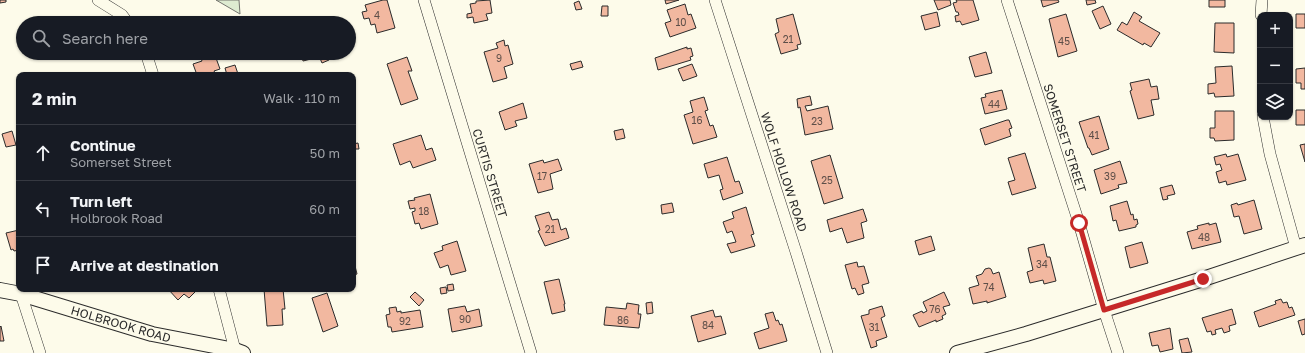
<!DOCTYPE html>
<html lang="en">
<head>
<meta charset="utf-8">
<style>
  body { margin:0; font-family:"Golos Text",sans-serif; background:#20242c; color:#f1f3f6 }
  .controls { position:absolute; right:12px; top:12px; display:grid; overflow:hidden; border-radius:8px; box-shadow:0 1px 3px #0004 }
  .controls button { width:36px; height:36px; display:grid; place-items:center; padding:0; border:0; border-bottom:1px solid #363941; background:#171b24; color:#f1f3f6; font:20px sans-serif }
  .stop { position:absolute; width:12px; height:12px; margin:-9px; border:3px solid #c62828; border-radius:50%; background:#fff }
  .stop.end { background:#c62828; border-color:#fff; box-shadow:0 1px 4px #0008 }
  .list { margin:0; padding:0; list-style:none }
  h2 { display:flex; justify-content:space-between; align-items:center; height:52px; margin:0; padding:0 16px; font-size:17px }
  h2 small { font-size:13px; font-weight:400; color:#9ea1a6 }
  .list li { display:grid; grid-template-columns:26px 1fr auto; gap:12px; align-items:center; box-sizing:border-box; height:56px; padding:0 16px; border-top:1px solid #363941 }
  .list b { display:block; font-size:15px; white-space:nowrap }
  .list p { margin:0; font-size:13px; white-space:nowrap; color:#9ea1a6 }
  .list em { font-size:13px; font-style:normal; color:#9ea1a6 }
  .icon { flex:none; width:22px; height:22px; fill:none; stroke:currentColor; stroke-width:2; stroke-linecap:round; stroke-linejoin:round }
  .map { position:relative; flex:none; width:1305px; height:353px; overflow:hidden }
  .search { position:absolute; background:#171b24; box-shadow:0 1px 3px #0004; left:16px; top:16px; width:340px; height:44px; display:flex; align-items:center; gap:10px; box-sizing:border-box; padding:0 14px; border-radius:22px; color:#9ea1a6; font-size:15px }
  .panel { position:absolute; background:#171b24; box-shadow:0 1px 3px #0004; left:16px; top:72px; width:340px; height:220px; border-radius:8px }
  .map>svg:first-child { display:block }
  .green { fill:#deebd1; stroke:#74746e }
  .building { fill:#f2b8a0; stroke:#2b2b2b }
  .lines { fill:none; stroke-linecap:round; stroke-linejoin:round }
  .minor-casing { stroke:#2b2b2b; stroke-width:12 }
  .tertiary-casing { stroke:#2b2b2b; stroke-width:16 }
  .minor { stroke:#fdfbea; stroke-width:11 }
  .tertiary { stroke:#fdfbea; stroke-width:14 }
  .route { stroke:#c62828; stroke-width:5 }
  .labels { text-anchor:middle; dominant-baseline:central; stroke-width:3; stroke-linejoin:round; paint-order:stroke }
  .number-label { font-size:10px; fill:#5d4e48 }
  .street-label { font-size:12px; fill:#2b2b2b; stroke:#fdfbea }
</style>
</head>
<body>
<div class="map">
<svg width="1305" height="353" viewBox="0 0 1305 353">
  <rect width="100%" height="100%" fill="#fdfbea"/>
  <path class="green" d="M216 0H239L240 14Z"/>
  <path class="building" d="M0 0H6V2L0 3Z
    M383 0H387L395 28 377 33 375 24 371 25 369 18 364 19 362 12 367 11 365 5Z
    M490 0 492 13 486 14 488 20 474 23 473 17 467 18V14L472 13 470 4 476 3V1Z
    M665 0H679L666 4Z
    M934 0H950L951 5 938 10Z
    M956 0H973L979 20 962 25 960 21 956 22 955 16 959 15 958 12H956L953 3 957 2Z
    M1041 0H1058L1059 2 1043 7Z
    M1086 0H1095L1096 3 1087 5Z
    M1209 0H1225V7H1209Z
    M579 1 582 9 576 10 574 3Z
    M685 4 688 15 691 14 696 28 670 37 665 23 671 21 667 10Z
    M602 6H608V16H601Z
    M1103 6 1111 24 1100 29 1092 11Z
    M937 12 940 26 925 30 921 16Z
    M1134 12 1142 17 1139 21 1160 33 1151 47 1144 43 1143 45 1117 30 1122 22 1127 25Z
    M793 14 801 44 797 45 798 49 781 54 775 34 779 32 776 19Z
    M1066 14 1077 51 1058 57 1049 19Z
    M1296 14H1305V28H1296Z
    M56 18 58 23H40Z
    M1215 23H1234V53L1214 52Z
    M504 40 505 46 508 45 513 64 504 67 507 78 493 82 484 52 498 48 496 43Z
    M687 47V49L691 48 693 56 690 57 691 60 658 70 655 58Z
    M986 52 992 73 975 77 969 57Z
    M45 53H62L46 58Z
    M199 53H217L219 58H216L220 69 214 71 216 75H197L193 64 202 61Z
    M301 53H318L319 57 303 61Z
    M327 53 329 60 322 63 319 56Z
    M407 57 412 71H408L418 99 401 105 387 64Z
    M581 61 583 67 572 70 570 64Z
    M692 64 697 76 683 81 678 69Z
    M235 65 238 74 227 75 225 68Z
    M1232 66 1234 96 1215 97 1214 93 1208 94V84L1216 83 1215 67Z
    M1305 68V89H1301V83H1296V69Z
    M1149 79 1151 87 1157 86 1159 99 1151 100 1154 115 1138 119 1130 91 1132 90 1130 83Z
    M1002 90 1007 109 985 114 981 98 986 97 985 94Z
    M810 96 812 105 805 106 807 111 828 106 833 129 805 135 800 107 798 108 797 99Z
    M704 97 708 110 705 111 710 126 713 125 717 137 693 144 684 115 693 112 690 101Z
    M523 103 527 118 515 121 517 126 505 130 499 112Z
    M1296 110H1305V125H1296Z
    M1215 111H1234V140L1215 141 1214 138H1210V128H1215Z
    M1099 116 1109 149 1092 155 1089 148H1088L1079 122Z
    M1007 120H1009L1012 128 1009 129 1011 136 985 145 980 129Z
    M623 129 625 138 616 140 614 131Z
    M12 131 16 145 6 147 2 134Z
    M421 135 426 150 432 148 436 160 413 168 410 161 400 165 393 144Z
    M358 143 359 149H353V144Z
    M1305 144V162L1300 145Z
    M1025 153 1036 188 1012 195 1008 182 1015 180 1008 158Z
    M1226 154 1227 157 1238 154 1246 180 1227 185 1226 181 1219 183 1216 172 1222 170 1220 164 1216 165 1214 157Z
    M830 155 843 198 824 204 811 161Z
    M727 157 735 182 739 181 743 193 723 200 720 190 723 189 719 175 708 178 704 164Z
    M558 159 562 170 550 174 553 189 538 193 529 164 543 160 544 163Z
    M1120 161 1127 183 1118 185 1119 188 1101 194 1094 170Z
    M1172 185 1175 194 1167 196 1168 199 1163 200 1160 188Z
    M430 194 438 224 421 229 419 223 415 224 412 212 415 211V208L410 209 408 201 415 200 414 198Z
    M1254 200 1262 229 1244 234 1239 216 1234 217 1231 205 1237 203 1238 205Z
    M1127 201 1131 215 1133 214 1134 220 1137 219 1138 224 1136 225V227L1119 231 1116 220 1113 221 1110 206Z
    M672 203 674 212 662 214 661 205Z
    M746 207 754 234 751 235 755 246 731 253 727 244 736 242 732 231 727 233 723 222 734 218 732 212Z
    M863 209 867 221 861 223 864 238 847 243 842 228 830 232 827 220Z
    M549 212 552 220 558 219 561 230 566 228 569 238 545 246 538 231 540 230 535 216Z
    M1209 223V225L1216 223 1221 242 1192 249 1187 232 1198 229 1197 226Z
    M19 230V250L14 251 13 249 11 250 6 233Z
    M931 236 935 250 919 255 915 241Z
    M457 241 466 271 451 275 448 265 440 268 434 253 443 250 442 246Z
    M1142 242 1148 263 1130 268 1125 247Z
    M1044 244 1047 257H1050L1056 281 1044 284 1043 280 1030 283 1027 272 1033 270 1028 248Z
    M353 258 357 274 354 275 355 278 353 279Z
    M857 262 858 267 864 266 869 283 862 285 864 293 858 295 855 288 852 289 845 265Z
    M989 268 991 269 993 274 999 272 1006 297 987 303V301L973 304 969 288 979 285 976 276 982 274 985 269Z
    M559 279 565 304H564L565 311 552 314 544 282Z
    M453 284 454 290 448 291 447 285Z
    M446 287 447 293 441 294 440 288Z
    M168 289H192L195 292 189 298 184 294 178 300Z
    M264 289H283L285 309H282L283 325 267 326Z
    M415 292 424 300 419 306 410 297Z
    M944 292 950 305 943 307 946 314 942 316 943 319 936 322V320L919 327 913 315 922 311 923 313 927 311 923 302Z
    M327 293 338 326 323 332 312 298Z
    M1281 299 1283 303 1287 302 1289 308 1292 307 1295 315 1259 327 1254 312 1276 304 1275 301Z
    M652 302 653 313 647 314 646 303Z
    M627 303 639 305 638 314H641L639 328 604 325 606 307 626 309Z
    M465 306 467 312 479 309 482 326 452 332 448 309Z
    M882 306 885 316 881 318 887 337 876 341 877 346 871 348 861 316 869 314V310Z
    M396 307 397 312 401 311V313L420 310 423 327 392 332 391 327H388L386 315 390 314 389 308Z
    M1232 309 1236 324 1229 326 1230 331 1224 333 1222 328 1215 330 1216 334 1212 335 1211 331 1207 332 1202 318Z
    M713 310 715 317 721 316 726 334 698 342 691 316Z
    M773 312 776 321 778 320 780 325 782 324 787 341 759 349 754 333 769 328 765 314Z
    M1305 319V334L1302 335 1298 321Z
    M1 326 4 341H0V327Z
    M1170 328 1173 349 1160 352 1158 345 1152 346 1149 333Z
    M1188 338 1192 352 1182 353 1179 340Z"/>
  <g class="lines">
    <g class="minor-casing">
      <path id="minor" d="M98 0 122 15 128 23
        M424 0 531 353
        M715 0 796 252 827 353
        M1007 0 1079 223 1104 310 1118 353
        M1261 15 1262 0
        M146 53 153 75
        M1263 117 1270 154 1296 248
        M219 289 235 350
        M21 294 40 353"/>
    </g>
    <g class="tertiary-casing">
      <path id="tertiary" d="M0 290 21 294 152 334 235 350 243 353
        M957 353 1026 334 1203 279 1305 245"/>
    </g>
    <use href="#minor" class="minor"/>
    <use href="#tertiary" class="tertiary"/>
  </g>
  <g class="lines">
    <path class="route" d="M1079 223 1104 310 1203 279"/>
  </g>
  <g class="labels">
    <g class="number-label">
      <text x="377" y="15">4</text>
      <text x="681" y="22">10</text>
      <text x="788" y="39">21</text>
      <text x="1064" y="41">45</text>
      <text x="499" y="58">9</text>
      <text x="994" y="104">44</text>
      <text x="697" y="120">16</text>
      <text x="817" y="121">23</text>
      <text x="1094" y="135">41</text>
      <text x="542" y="176">17</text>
      <text x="1110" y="176">39</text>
      <text x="827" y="180">25</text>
      <text x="424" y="211">18</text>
      <text x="550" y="229">21</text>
      <text x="1204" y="237">48</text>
      <text x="1042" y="264">34</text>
      <text x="989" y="287">74</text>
      <text x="935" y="309">76</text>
      <text x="465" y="319">90</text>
      <text x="623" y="320">86</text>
      <text x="405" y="321">92</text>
      <text x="708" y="325">84</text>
      <text x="874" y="327">31</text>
    </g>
    <g class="street-label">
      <text transform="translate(1065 138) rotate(72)">SOMERSET STREET</text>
      <text transform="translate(784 172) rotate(72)">WOLF HOLLOW ROAD</text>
      <text transform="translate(490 173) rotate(73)">CURTIS STREET</text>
      <text transform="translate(121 324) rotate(16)">HOLBROOK ROAD</text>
    </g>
  </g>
</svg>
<div class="controls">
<button>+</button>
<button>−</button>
<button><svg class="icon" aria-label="layers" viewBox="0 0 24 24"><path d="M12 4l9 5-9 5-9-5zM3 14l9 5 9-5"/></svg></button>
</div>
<div class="stop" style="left:1079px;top:223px"></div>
<div class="stop end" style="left:1203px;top:279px"></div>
<div class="search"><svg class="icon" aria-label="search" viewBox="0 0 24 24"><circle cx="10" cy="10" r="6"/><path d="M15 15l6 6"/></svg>Search here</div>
<section class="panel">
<h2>2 min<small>Walk · 110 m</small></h2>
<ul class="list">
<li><svg class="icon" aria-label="ahead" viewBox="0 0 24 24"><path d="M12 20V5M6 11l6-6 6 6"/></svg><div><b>Continue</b><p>Somerset Street</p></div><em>50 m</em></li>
<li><svg class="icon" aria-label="left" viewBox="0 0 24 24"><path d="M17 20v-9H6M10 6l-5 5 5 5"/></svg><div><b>Turn left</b><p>Holbrook Road</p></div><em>60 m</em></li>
<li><svg class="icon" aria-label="arrive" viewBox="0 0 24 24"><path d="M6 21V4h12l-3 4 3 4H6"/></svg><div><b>Arrive at destination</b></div></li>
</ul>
</section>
</div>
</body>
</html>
